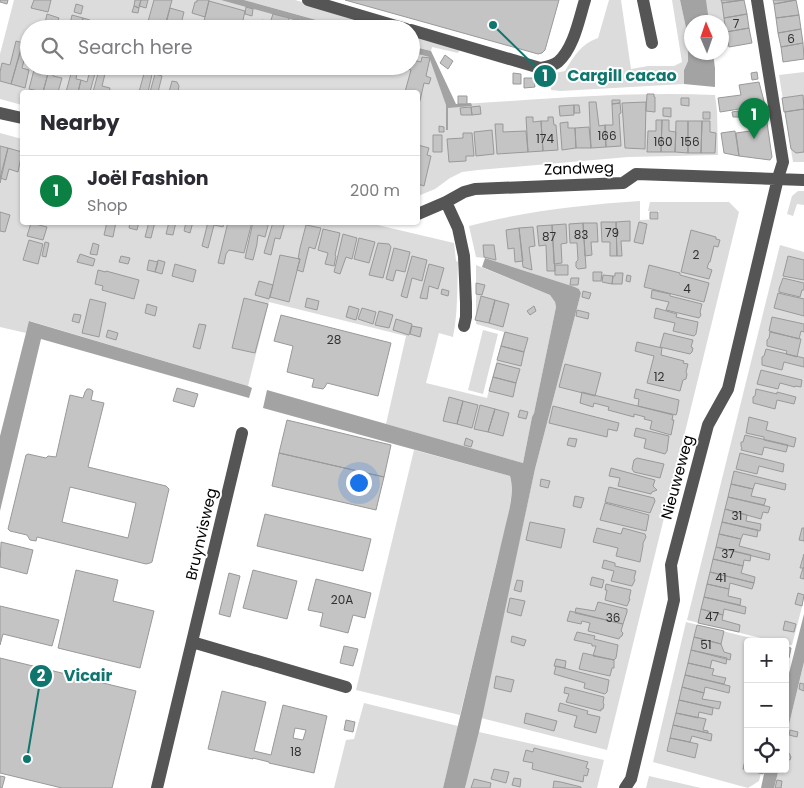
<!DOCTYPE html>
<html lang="en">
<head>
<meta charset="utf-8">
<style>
  body { margin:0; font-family:Poppins,sans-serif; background:#f7f7f7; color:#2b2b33 }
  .controls { position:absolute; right:15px; bottom:15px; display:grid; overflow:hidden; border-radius:5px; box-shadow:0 1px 4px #0004 }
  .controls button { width:45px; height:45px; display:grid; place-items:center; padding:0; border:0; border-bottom:1px solid #e1e1e2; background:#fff; color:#2b2b33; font:25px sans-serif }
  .compass { position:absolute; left:684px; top:15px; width:45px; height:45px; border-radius:50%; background:#fff; box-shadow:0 1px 4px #0004; rotate:358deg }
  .you { position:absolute; left:358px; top:482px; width:18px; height:18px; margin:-12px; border:4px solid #fff; border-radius:50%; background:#1a73e8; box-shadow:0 0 0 8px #1a73e833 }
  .badge { display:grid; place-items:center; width:32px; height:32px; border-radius:50%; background:#0b8043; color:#fff; font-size:16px; font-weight:700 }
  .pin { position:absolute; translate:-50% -41px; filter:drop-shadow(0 1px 2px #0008) }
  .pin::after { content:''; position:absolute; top:26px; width:18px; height:15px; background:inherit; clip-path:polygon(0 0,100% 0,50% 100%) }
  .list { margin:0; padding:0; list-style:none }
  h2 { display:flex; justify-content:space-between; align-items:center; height:65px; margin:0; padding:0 20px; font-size:21px }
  h2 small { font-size:16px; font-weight:400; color:#7c7c81 }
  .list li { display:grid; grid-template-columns:32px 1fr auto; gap:15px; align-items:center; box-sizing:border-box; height:70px; padding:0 20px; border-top:1px solid #e1e1e2 }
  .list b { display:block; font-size:19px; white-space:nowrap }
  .list p { margin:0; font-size:16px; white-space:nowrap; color:#7c7c81 }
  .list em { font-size:16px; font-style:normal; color:#7c7c81 }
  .icon { flex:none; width:28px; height:28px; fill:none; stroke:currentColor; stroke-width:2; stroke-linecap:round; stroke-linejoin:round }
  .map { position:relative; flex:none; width:804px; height:788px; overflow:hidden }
  .search { position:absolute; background:#fff; box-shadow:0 1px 4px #0004; left:20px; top:20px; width:400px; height:55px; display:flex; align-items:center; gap:12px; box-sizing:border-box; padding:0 18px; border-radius:28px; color:#7c7c81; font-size:19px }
  .panel { position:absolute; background:#fff; box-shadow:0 1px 4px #0004; left:20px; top:90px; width:400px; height:135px; border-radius:5px }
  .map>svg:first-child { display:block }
  .green { fill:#dcdcdc }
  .water { fill:#a3a3a3 }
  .building { fill:#c4c4c4; stroke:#999; fill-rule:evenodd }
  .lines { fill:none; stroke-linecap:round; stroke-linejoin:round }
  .minor { stroke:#555; stroke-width:12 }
  .labels { text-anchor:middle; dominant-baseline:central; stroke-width:4; stroke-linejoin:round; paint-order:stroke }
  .number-label { font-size:12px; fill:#313131 }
  .street-label { font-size:15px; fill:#000; stroke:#fff }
  .leader { fill:none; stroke:#0f766e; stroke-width:2 }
  .callout-dot { fill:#0f766e; stroke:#fff; stroke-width:2 }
  .mark-label { font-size:15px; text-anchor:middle; font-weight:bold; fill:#fff }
  .callout-label { font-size:16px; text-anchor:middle; font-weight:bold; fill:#0f766e; stroke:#fff; stroke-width:4; stroke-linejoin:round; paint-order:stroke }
</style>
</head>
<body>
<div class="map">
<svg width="804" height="788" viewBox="0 0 804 788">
  <rect width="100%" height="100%" fill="#fff"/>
  <path class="green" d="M14 0H226L328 29H29V66H411V52L429 57 447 105C536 100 626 91 715 95L717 111 718 155 628 157 478 170 462 172 450 178 435 189 418 196V92H22V105L0 99V54Z
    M244 0H295L396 29H349Z
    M609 0H621L631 69 648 66H674L682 62 672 0H680L688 37V61L684 70V84L561 91 551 90 550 80 555 73 565 71C574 56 581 44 598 38Z
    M705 0H744L751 43 722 48V22H708Z
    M411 33 461 47 458 53 432 47 431 51 411 46Z
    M804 72V162H793L779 75Z
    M0 133 22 139V222H365L454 243 456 261 458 262C457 287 458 312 453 337L439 333 426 383 487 398 504 332 476 324V265L550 295 555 302 556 307 534 413 532 417 523 463 386 424 406 336 269 302 248 386 30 321 26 333 0 327Z
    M798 191H804V205L797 204 793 216 787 214 792 196Z
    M640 201V220L659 219V211H648L650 202H729L739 212 607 750 481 718 535 469 581 293 579 289 575 287 485 258 476 257 469 226C527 211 580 205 640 201Z
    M780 245 804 252V599L792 645 785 644V642H777L687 620Z
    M483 330 498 334 483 394 468 390Z
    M414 450 510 476C516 499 501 545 495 569 483 618 472 667 460 715L356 690Z
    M686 622 767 642H748V769H762L759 781 748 788 653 762Z
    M804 662V788H774L779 769H785V741Z
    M364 703 458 726 443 788H334L346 740 354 739Z
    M479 732 604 760 597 788H465Z
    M649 776 701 788H646Z"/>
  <path class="water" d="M221 0H244L349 29H326Z
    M680 0H706L709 22H692V52L713 53 715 68V87L684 84V70L688 61V37Z
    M411 46 431 51 456 104 471 103 472 106 448 108V130H446V105L429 57 411 52Z
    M485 258 575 287 579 289 581 293 535 469 479 732 465 788H443L504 532C508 514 515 494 510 476L263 408 267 390 523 463 532 417 534 413 556 307 555 302 550 295 482 267Z
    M29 321 248 386 252 388 249 398 41 339 0 511V436Z
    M804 614V662L785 741V689Z
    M765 769H779L774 788H761Z"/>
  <path class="building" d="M0 0H8L7 4 0 2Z
    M34 0H51L48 12 31 8Z
    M135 0H141L139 8 134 6Z
    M141 0H148L146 8 139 6Z
    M154 0H172L164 29 147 25Z
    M197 0H209L205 17 192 13 195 2H197Z
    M345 0H559L545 50 542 53 538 54Z
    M721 0H743L722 3Z
    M744 0 747 14 724 18 722 3Z
    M773 0H796L774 4Z
    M796 0 799 15 776 18 774 4Z
    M209 1 245 11 241 29H202Z
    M76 4 83 6 81 14 74 12Z
    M134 6 139 8 138 13 132 12Z
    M246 7 253 9 252 16 245 14Z
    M170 8 184 12 180 28 166 24Z
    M47 14 59 18 56 26 45 23Z
    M273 14 289 18 287 29H280L269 26Z
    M747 14 749 28 726 32 724 18Z
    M72 15 83 18 81 29H69Z
    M799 15 801 29 778 33 776 18Z
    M83 18 90 20 88 29H81Z
    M262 20 268 22 266 29 260 28Z
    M299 21 315 25 314 29H296Z
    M749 28 752 43 729 47 726 32Z
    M801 29 803 43 781 47 778 33Z
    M16 41 23 43 11 84 0 81V72L2 63 10 65Z
    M23 41 29 43 22 68 29 70 25 88 11 84Z
    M803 43 804 59 783 62 781 47Z
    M445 55 453 61 448 69 440 63Z
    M422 57 430 58 426 76 431 78 429 84 424 83 418 109V92H405L411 70 405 68V66H411V62L413 63V60L421 62Z
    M35 66H50L43 92 29 89Z
    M50 66H56L53 76 62 78 58 92H43Z
    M73 66 78 68 76 79 81 80 78 92H66Z
    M91 66H97L90 92H78L81 80 87 82Z
    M100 66H107L102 86 110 88 109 92H93Z
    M146 66H154L148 92H139Z
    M384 66H397L396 72 383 68Z
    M757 72 758 79 752 80 751 73Z
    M513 73 521 74V84H513Z
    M155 74 162 76 158 92H150Z
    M524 78H534L535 87 524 88Z
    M172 81 177 82 179 86 178 92H169Z
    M759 82 765 105 720 112 718 98 741 95 739 85Z
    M647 94H654V97H655V112L646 111Z
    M803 95 804 109 784 112 782 98Z
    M458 96H467V104H458Z
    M681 98H689V106L681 105Z
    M612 100H620V103L612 104Z
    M589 102H596L599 126 605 125 606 147 591 148Z
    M646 102 645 149 625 148 622 103Z
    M620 103 621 113 619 114 621 146 606 147 605 125H613L612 104Z
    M574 105V115L560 116 559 106Z
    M574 105H579L580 113H574Z
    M480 106 481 114 472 115 471 107Z
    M471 107 472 115H461L460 108Z
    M663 108H671V117L663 116Z
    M765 109 772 157 770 160 739 156 736 133 750 131V126H747L745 112Z
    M804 109V152L796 153 791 149 785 112Z
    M738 111 739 117H733L732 112Z
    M703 112H710V119H703Z
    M526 117H533V122L541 121 543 151 528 152Z
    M548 117H553L554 125H556L558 150 543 151 541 121H548Z
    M656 120H662L661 152H647L648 131H656Z
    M662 120H669V131L676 132 675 152H661Z
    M676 121H688V153L675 152Z
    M688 121H702L701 153H688Z
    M702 121H710V132L716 133 715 153H701Z
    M568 122V128H575L576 148 562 150 560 123Z
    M495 124H503V132L526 131 528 152 497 154Z
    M439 126 444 127V132H439Z
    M589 127 591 148H576L575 128Z
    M492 130 494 154 476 156 474 132Z
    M735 131 739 156 724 153 721 133Z
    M463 133H472L474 156H466V161L449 162 447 139 463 138Z
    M433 135H442V152H433Z
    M418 145 429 148 427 155 431 156 424 186 418 184Z
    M0 146 8 148 0 183Z
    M8 148 22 152 18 172 9 169 6 180 0 178Z
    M0 212 10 215 5 232 0 231Z
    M650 212H658V219H650Z
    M630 221V241H621L622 256H617L616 222Z
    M107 222H116L113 237 104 235Z
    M130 222H139L137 230 129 228Z
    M149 222H155L151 238 145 237Z
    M169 222H176L173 235 166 234Z
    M186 222H193L190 233 184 231Z
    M208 222H224L223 227 214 225 208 248 202 246Z
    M228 222H252L244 253 229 250 226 254 224 264 218 263Z
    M253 222H269L265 237 258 235 257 243V244L253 260 245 258Z
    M273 222H285L280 239 275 238 271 255 264 253Z
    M601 222H616L617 256H610V242H602Z
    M639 222 647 224 643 244 634 242Z
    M31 223 47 227 43 240 27 236Z
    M583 223 586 268 578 269 576 267V262L578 260 577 243H570L569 224Z
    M583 223H597L598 242H591L592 255 585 256Z
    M566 224 567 243 561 244 562 263 554 264 552 225Z
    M306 225 321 228 315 249 309 247 303 272 297 270 300 259H298L300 248Z
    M552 225 555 271H547L546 245 539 246 537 226Z
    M533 227 535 246 529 247 532 270 523 267 519 228Z
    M519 228 523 261 515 262 514 248 508 249 506 230Z
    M323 229 340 233 335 255 336 256 334 266 325 264 328 253 318 250Z
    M691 230 716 237V239L720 240 718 247 714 246 710 262H709L707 268 712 270 709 279 681 272Z
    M343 234 357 238 352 259 346 257 340 274 334 272Z
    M359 238 375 242 369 263 354 259Z
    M29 240 43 244 38 264 23 260Z
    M45 242 49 243 46 257 42 256Z
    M93 243 99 245 97 255 90 254Z
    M378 243 389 244 391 247 383 278 369 275Z
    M483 245H494L496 260 484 257Z
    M394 248 410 252 405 272 396 270 393 281 386 279Z
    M80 254 95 259 93 266 77 262Z
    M280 255 300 259 289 302 270 297Z
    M121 256 130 258 128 264 119 262Z
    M412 256 427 260 422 281 412 278 407 298 401 296Z
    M788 256 804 260V280L783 276Z
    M149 260 158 262 155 272 147 270Z
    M158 260 165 262 162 274 155 272Z
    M175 264 196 270 193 282 172 276Z
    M429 264 444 268 438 289 429 286 427 299 420 298Z
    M555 265H568V275H555Z
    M649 265 680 273V275L709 283 704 302 644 287Z
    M98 270 106 272V271L139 280 134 299 102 290 103 286 95 284Z
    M593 272H602L601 281H593Z
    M615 273H623L622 284H612L613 276H615Z
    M603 275 613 276 612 284 602 282Z
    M627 275 631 276 630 282 626 281Z
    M571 278H579L578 285H570Z
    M783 278 804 283V290H802L800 297 779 292V289Z
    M259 281 273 285 269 299 255 295Z
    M476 283 485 285 482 295 476 294Z
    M442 289 449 291 448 296 441 294Z
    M652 290 670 294V296L702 304 700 312 701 315 699 318 666 310 669 302 651 298Z
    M583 291 591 293 589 299 582 297Z
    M778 293 804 299V316L774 308Z
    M481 296 495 300 489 323 475 320Z
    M244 298 268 304 255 353 232 348Z
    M307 298 319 301 317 310 305 307Z
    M90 299 106 303 99 337 82 333Z
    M495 300 509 304 503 327 489 323Z
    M147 304 157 307 155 316 145 313Z
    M349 306 359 309 356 320 346 317Z
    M534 306 536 311 530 315 527 311Z
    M362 308 376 312 373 324 358 319Z
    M656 308 677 314 676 317 698 322 696 334 694 336 673 331 675 323 654 318Z
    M577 310 589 313 588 319 576 316Z
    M379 311 393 315 389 328 375 325Z
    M74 314 81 315 79 323 72 321Z
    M281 315 391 343 378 396 327 383 325 387 323 389 312 387 314 379 287 372 293 346 274 341Z
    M772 317 804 324V332L801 331 799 339 769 331Z
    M396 319 412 324 409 335 393 330Z
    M199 324 206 325 200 349 193 347Z
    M412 326 422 328 420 337 410 334Z
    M108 330 118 333 116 340 106 337Z
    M505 332 528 338 524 352 501 346Z
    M770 332 801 339 797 357 786 354 787 351 767 346V340L769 338Z
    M664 333 693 340 691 347 693 348 692 352 690 354 660 347Z
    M637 342 662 348 661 355 684 361 683 363 688 364 686 372 687 374 686 379 683 380 680 391 647 383 654 356 635 351Z
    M501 346 524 352 521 366 497 360Z
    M766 349 804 358V367L784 362 782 370 762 365V357L764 356Z
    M497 363 520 369 516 383 493 377Z
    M565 364 601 373 595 396 559 387Z
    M761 370 802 380 801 387 795 386V387L780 383 778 389 757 384Z
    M493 377 516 383 513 397 489 391Z
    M177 388 198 394 194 407 173 401Z
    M87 389H90L93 391 91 400 104 403 88 467 166 486 169 489 152 562 150 563 146 564 37 537 36 541 30 540 27 535 10 531 8 529 26 455 28 454 46 458 48 456 56 457 70 395 83 398 85 392ZM70 487 136 503 128 538 62 522Z
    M636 389 679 400 677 412 676 415 638 406 639 399 634 398Z
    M756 389 777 394V392L796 397 794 404 777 400 775 409 753 403V397L755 396Z
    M582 392 673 415 672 420H674L671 435 650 429 652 421 644 419 645 417 634 414V417L608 410 609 407 594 403 593 407 580 403Z
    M449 397 463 401 457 424 443 421Z
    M463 401 478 405 472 428 457 424Z
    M480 405 495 409 488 432 474 429Z
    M553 406 619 423 617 431 608 429 607 437 549 423Z
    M495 409 509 413 503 436 488 432Z
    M520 410 528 412 526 419 518 417Z
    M749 417 768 422 766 430 796 438 794 447 764 440V437L746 433Z
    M287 420 391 445 384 477 279 453Z
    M636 428 669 436 667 451 665 454 644 448 646 439 634 436Z
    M745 435 788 445 786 452 764 447 762 455 741 450 742 448 741 446V442H743Z
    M466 438 473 441 471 447 464 445Z
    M569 438 577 439 575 447 567 445Z
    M279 453 384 477 376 510 272 486Z
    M740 453 784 464 783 472 759 466 757 474 736 469Z
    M637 458 664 464 660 478 634 472 632 469 634 460Z
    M611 468 655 480 653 486 657 490 652 492 651 494 618 486 620 478 609 476Z
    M734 471 786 484 785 490 755 483 753 489 731 484Z
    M541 479 550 481 548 488 540 486Z
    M731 484 753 489 751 496 766 499 764 505 728 497Z
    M609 487 654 498 655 501 650 513 605 502Z
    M575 496 584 498 581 508 573 506Z
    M728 497 770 507 768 513 763 512 761 519 725 509Z
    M605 503 649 515 646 531 600 520Z
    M725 509 747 515 746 521 761 524 760 531 722 522Z
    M265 514 371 539 363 571 257 546Z
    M530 522 565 529 561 548 526 540Z
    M722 522 758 530 757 537 743 534 741 539 719 534Z
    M597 528 621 534 623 528 645 534 646 537 643 543V546L640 562 616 556 618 548 593 542Z
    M802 528H804V541L799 540Z
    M719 534 741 539 739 546 770 554 769 560 716 547Z
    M1 542 33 550 27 574 0 567Z
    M716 547 751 555 750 561 744 560 743 566 713 559Z
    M804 554V568H800Z
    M713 559 743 566 741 573 755 577 754 583 710 572Z
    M604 560 615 563V566L636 571 634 578 635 580 632 586 611 581 614 571 602 568Z
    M803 568H804V579L800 578Z
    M76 570 118 580 113 601 154 611 140 668 58 648Z
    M253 570 297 581 287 619 243 608Z
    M710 572 754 583 752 589 730 583 729 589 707 584Z
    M229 573 240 576 230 617 219 614Z
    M592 577 604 580 602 588 590 585Z
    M316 579 371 593 365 618 353 615 348 633 320 626 323 613 308 610Z
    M517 580 523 581 521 592 514 590Z
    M606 584 631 590 629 599H630L627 606 605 600 607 590H605Z
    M707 584 729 589 728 596 741 599 740 605 704 597Z
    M798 593 804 595 802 606 795 604Z
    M704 597 746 607 745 614 724 609 723 615 701 609Z
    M510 598 525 601 521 616 507 612Z
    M598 602 627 609V612L623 624 575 613 576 608 595 611Z
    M0 606 59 620 52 646 3 634 0 645Z
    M701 609 723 615 722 620 740 625 739 632 698 623Z
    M570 611 623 624 621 631 623 633 622 636 620 637 619 639 588 631 590 623 582 621 581 624 567 621Z
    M785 621 796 624 794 632 783 630Z
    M697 625 724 631 721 644 694 637Z
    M577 632 595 636 594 639 618 645 616 658 614 660 593 656 596 646H592V644L574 640Z
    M512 636 526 640 524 646 511 642Z
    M694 637 721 644 724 652 731 654 730 660 691 650Z
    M344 646 358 649 353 666 340 663Z
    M785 647 791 648 789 658 785 657Z
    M691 650 727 658 726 664 712 660 710 668 688 663Z
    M583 653 614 660V668H612L610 676 579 669Z
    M0 658 136 691 112 788H62L0 773Z
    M556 659 566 661 565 668 554 666Z
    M688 663 714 669 712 675 726 678 724 684 685 675Z
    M556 666 609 680 607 692 605 694 584 688 585 683 554 674Z
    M685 675 730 686 729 693 705 687 704 693 682 687Z
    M496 676 514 680 511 692 494 688Z
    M800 683 804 684V691L799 689Z
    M565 687 604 697 603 703 604 704 603 709H601V711L566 702 569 694 564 693Z
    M682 687 704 693 702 699 721 702 719 709 679 700Z
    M222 691 266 702 254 751 271 755 283 705 327 716 314 773 269 763V762L253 758V759L208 749ZM295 728 306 730 303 740 293 738Z
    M679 700 713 708 712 715 699 712 698 718 676 713Z
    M560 703 588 711 587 714 600 717 596 733 574 727 577 716 558 711Z
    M526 713 557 721 554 731 524 723Z
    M676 713 706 719 703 730 708 731V733L673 725Z
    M346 720 355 722 353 732 344 730Z
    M673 725 712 734 711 741 692 736 690 742 670 738Z
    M790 730 798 732 797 737 789 735Z
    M670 738 698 744 695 758 667 751Z
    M534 748 588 762 586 768 589 769 587 776 584 775 583 782 532 769 533 763 523 761 526 750 533 752Z
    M785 752 789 753 791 757 790 760 785 759Z
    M746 756 748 757V769H764L763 774 743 769Z
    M494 769 509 772 506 783 491 779Z
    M0 776 5 777 2 788H0Z
    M514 778 521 779 520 787 512 785Z
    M474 779 491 783 490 788H471Z
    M777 780 782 781 781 788H775Z
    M554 781 561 782 581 787V788H553Z"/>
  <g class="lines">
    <path class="minor" d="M308 0 406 29
      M643 0 652 43
      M411 30 540 68C546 67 553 66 558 62 574 48 579 19 585 0
      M0 113 22 118
      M446 202 458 228 464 256 466 303V317L464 326
      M418 214 446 202 464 192 475 189 623 183 636 174 804 180
      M192 642 346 687
      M157 788 242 433
      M625 788 631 779 674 600 671 565 708 425 728 389 778 178 783 162 757 0"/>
  </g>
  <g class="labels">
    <g class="number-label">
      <text x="736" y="23">7</text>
      <text x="791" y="38">6</text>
      <text x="607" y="135">166</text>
      <text x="545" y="138">174</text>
      <text x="663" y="141">160</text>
      <text x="690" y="141">156</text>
      <text x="612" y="232">79</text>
      <text x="581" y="234">83</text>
      <text x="549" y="236">87</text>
      <text x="696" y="254">2</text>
      <text x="687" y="288">4</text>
      <text x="334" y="339">28</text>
      <text x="659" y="376">12</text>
      <text x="737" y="515">31</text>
      <text x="728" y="553">37</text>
      <text x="721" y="577">41</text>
      <text x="342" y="599">20A</text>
      <text x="712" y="616">47</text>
      <text x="613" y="617">36</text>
      <text x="706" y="644">51</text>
      <text x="296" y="751">18</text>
    </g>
    <g class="street-label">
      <text transform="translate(579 168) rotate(-2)">Zandweg</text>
      <text transform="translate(677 477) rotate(-75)">Nieuweweg</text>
      <text transform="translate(201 534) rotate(-77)">Bruynvisweg</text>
    </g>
  </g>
  <path class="leader" d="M493 25L545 76M27 759L41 676"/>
  <g class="callout-dot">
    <circle cx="493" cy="25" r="5"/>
    <circle cx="27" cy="759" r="5"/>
    <circle cx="545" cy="76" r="12"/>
    <circle cx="41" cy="676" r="12"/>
  </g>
  <g class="mark-label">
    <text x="545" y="81">1</text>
    <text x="41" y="681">2</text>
  </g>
  <g class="callout-label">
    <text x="622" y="81">Cargill cacao</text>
    <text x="88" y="681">Vicair</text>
  </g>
</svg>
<div class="controls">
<button>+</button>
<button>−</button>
<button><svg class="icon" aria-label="locate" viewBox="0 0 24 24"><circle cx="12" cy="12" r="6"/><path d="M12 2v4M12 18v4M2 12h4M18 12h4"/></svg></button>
</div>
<svg class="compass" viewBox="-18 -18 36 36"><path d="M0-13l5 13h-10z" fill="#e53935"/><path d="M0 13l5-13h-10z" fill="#7c7c81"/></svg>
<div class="you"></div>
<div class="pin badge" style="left:754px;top:139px">1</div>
<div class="search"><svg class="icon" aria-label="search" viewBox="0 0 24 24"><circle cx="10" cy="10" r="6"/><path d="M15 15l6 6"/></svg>Search here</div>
<section class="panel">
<h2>Nearby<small></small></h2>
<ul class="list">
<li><span class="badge">1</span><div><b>Joël Fashion</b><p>Shop</p></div><em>200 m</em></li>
</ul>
</section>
</div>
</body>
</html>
